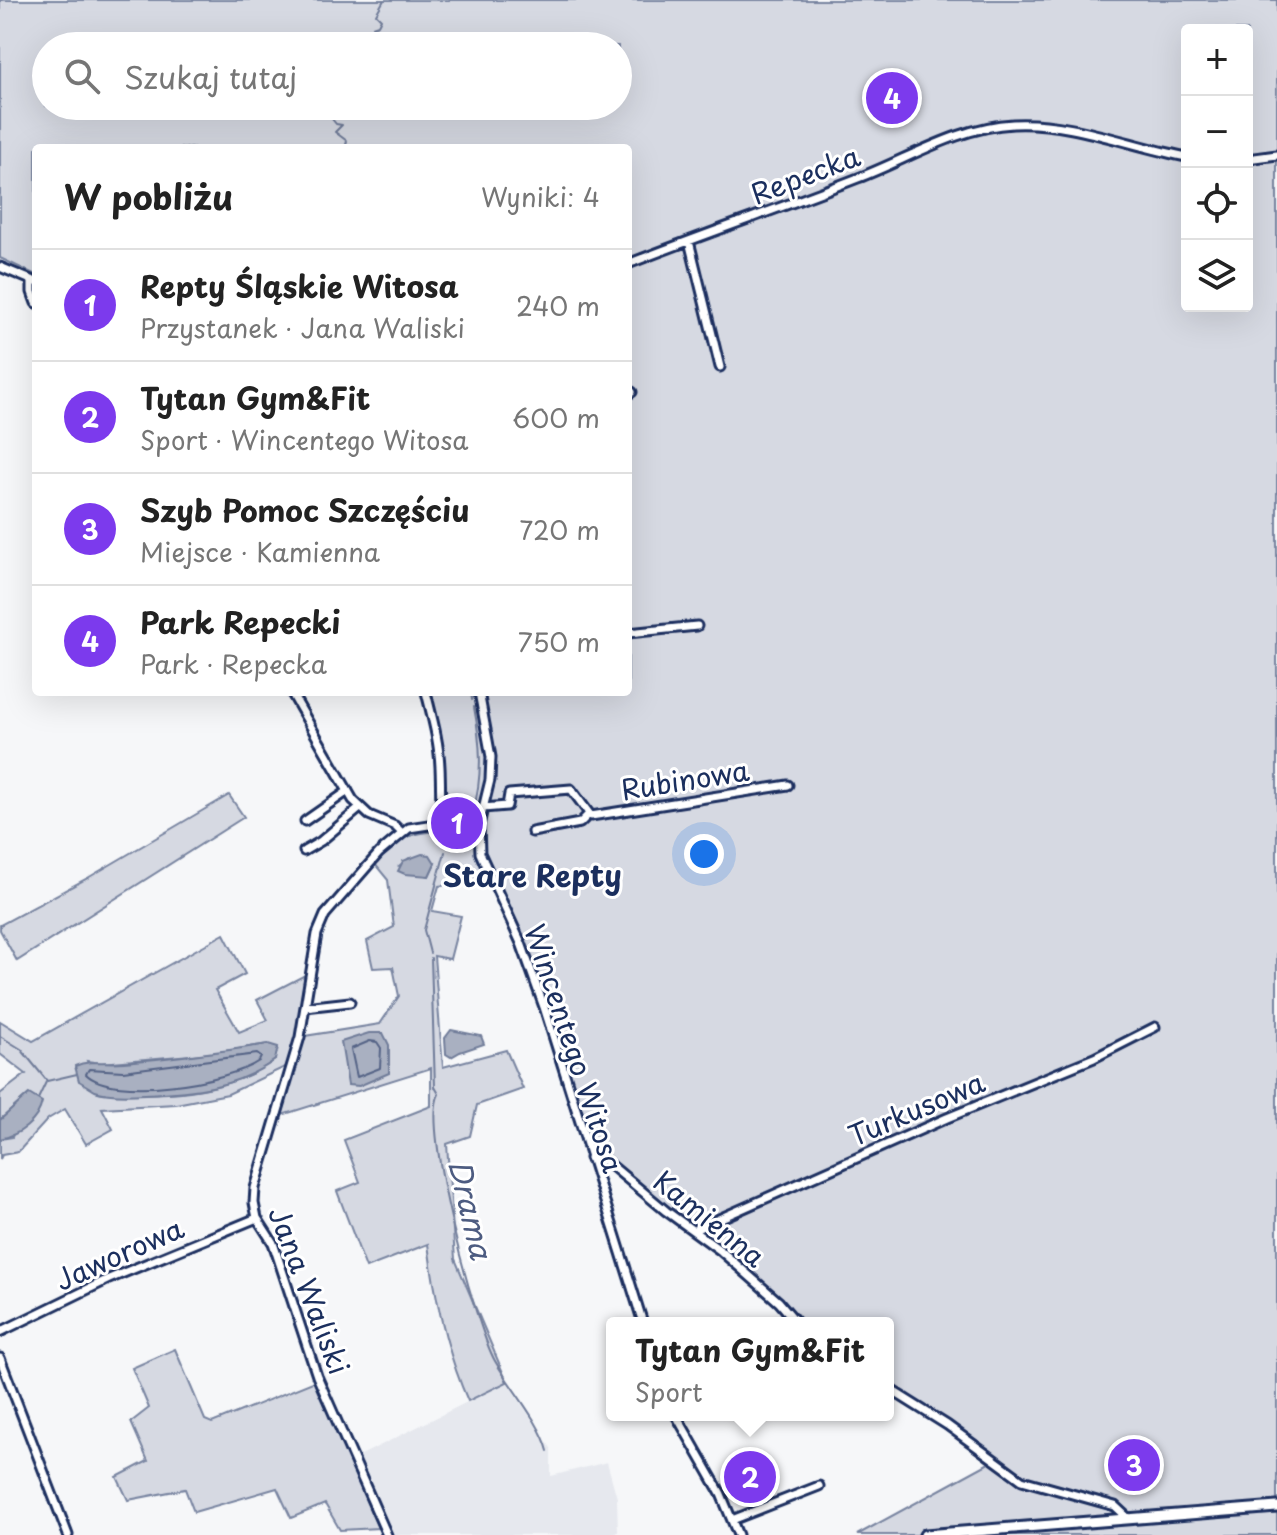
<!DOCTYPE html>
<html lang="pl">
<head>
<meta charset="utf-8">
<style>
  body { margin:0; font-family:"Playpen Sans",sans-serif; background:#f6f6f6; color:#222 }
  .controls { position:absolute; right:24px; top:24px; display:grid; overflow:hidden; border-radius:8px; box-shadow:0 8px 32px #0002 }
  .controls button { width:72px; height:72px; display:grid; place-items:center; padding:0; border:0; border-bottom:2px solid #e0e0e0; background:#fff; color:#222; font:40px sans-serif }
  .you { position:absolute; left:704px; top:854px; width:28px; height:28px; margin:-20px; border:6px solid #fff; border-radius:50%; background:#1a73e8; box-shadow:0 0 0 12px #1a73e833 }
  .badge { display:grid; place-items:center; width:52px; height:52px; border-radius:50%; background:#7c3aed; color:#fff; font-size:26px; font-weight:700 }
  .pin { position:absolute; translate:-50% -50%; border:4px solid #fff; box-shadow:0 2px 8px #0006 }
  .popup { position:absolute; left:606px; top:1317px; width:288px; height:104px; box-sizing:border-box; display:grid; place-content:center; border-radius:8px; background:#fff; filter:drop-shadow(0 2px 6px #0005); font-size:26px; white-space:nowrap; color:#767676 }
  .popup b { font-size:30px; color:#222 }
  .popup::after { content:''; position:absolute; left:50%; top:100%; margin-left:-16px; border:16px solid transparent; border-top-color:#fff }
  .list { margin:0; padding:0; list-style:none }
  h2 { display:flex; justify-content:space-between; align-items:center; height:104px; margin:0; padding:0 32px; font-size:34px }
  h2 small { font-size:26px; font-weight:400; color:#767676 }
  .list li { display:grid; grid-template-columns:52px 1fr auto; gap:24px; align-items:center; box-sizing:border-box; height:112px; padding:0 32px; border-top:2px solid #e0e0e0 }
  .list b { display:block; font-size:30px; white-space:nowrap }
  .list p { margin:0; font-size:26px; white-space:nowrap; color:#767676 }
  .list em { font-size:26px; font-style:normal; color:#767676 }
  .icon { flex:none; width:44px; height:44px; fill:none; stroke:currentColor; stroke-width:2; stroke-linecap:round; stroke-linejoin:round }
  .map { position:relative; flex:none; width:1277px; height:1535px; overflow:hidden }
  .search { position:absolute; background:#fff; box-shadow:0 8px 32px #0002; left:32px; top:32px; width:600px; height:88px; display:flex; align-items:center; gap:20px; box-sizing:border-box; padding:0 28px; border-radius:44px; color:#767676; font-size:30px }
  .panel { position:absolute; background:#fff; box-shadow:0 8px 32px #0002; left:32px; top:144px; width:600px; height:552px; border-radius:8px }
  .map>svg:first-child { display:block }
  .built { fill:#e6e8ee }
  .green { fill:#d6d9e2; stroke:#7884a0; stroke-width:2; fill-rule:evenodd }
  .water { fill:#a9b0c1; stroke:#707c99; stroke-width:2 }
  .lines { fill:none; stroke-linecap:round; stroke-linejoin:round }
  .shore { stroke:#546386; stroke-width:2 }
  .stream { stroke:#707c99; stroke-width:2 }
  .minor-casing { stroke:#1b2f5e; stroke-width:13 }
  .major-casing { stroke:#1b2f5e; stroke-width:15 }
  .minor { stroke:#fff; stroke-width:7 }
  .major { stroke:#fff; stroke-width:9 }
  .labels { text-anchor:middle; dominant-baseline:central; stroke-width:6; stroke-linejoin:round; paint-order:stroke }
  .street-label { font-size:28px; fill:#1b2f5e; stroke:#fff }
  .neighbourhood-label { font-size:30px; font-weight:bold; fill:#1b2f5e; stroke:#fff }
  .water-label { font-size:30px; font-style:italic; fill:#4d5c81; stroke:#fff }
</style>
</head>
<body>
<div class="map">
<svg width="1277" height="1535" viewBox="0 0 1277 1535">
  <rect width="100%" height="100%" fill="#f6f7f9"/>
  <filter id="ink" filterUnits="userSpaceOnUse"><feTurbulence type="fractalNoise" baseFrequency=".0125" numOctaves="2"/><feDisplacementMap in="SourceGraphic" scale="16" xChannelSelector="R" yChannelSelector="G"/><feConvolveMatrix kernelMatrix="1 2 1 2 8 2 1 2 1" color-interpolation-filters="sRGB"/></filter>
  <g filter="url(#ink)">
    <path class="built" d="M507 1382 551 1448V1476L607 1462 617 1498 618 1532 603 1535H391L357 1457Z"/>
    <path class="green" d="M0 0H1277V1535H857L989 1463 924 1412 888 1391V1323H795L774 1299 744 1271 592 1150 537 978 488 867 476 856 485 880 439 886 432 911 461 916 450 959 434 956 443 1067 506 1050 523 1089 477 1105 470 1136 447 1144 455 1259 507 1382 468 1401C446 1351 435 1298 428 1244L366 1268 337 1191 360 1182 344 1140 431 1106V1068L282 1115 305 1036 380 1024 399 996 393 967 373 968 367 941 394 927 388 880 374 863C397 836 412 833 446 830L442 826 436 736 428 692H628V148H36V275L0 258ZM1187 30H1247V306H1187ZM46 46H618V106H46ZM409 858 435 863 429 876 399 866Z
      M229 795 244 817 17 961 0 930V925L86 879Z
      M224 934 245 974 215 990 239 1032 268 1020 257 1000 305 975 295 1040 287 1066 228 1094 176 1104 102 1108 113 1129 86 1144 65 1109 48 1119 18 1152 2 1155 0 1159V1139L12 1137 29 1094 0 1120V1094L26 1074 0 1054V1021L33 1041ZM268 1044 275 1060C225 1096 157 1096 98 1092L87 1061 101 1063 213 1053Z
      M175 1349 205 1420 212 1423 315 1381 378 1528 340 1530 325 1504 291 1518 277 1488 194 1512 185 1489 128 1500 117 1477 148 1461 131 1422 149 1408 132 1368Z"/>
    <path class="water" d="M422 854 430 855 435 863 429 876 405 874 398 871 403 861Z
      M451 1030 481 1036 484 1044 460 1052 451 1057 446 1054 445 1038Z
      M369 1033H383L389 1045V1073L359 1086 348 1085 341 1042Z
      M268 1044 278 1047 275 1060C236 1088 192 1092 145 1094 130 1095 109 1096 95 1091 90 1088 84 1084 79 1081L75 1066C91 1059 106 1064 124 1062 172 1058 220 1052 268 1044Z
      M29 1094 42 1102C38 1122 19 1135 0 1139V1120Z"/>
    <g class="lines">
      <path class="shore" d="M370 1041 377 1042 381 1048 380 1068 357 1077 351 1049Z
        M257 1054 261 1057 259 1061C229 1082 113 1101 86 1074L89 1069 123 1071Z"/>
      <path class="stream" d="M367 46 376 42 372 27 378 25 381 19 376 14 384 0
        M336 106 332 109V119L336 124 342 125 335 132 347 141 345 148
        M471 692 472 700
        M473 812C483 775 481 744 474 707
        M430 953 424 930 445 852
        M431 958 435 1087 439 1094C421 1126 475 1325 495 1361 510 1387 541 1423 548 1451
        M0 1036 21 1049 47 1081
        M47 1081 77 1074
        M38 1099 46 1082"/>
      <g class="minor-casing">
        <path id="minor" d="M1247 159 1277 155
          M689 241 720 367
          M628 264C704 234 781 208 858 178 908 159 958 127 1013 124 1072 121 1129 146 1187 157
          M0 267 36 282
          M32 280V292L36 303
          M628 394 632 392
          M628 633 697 626
          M291 692 353 800 369 815 395 826 402 833
          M426 692C432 717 439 741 440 767 441 786 440 804 442 823
          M479 692 491 757 490 780 479 825 480 853 521 943 544 1007 643 1323
          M483 808 507 806 509 794 571 789 591 816 788 785
          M305 821 348 791
          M532 832 580 823 589 814
          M304 851 321 841 360 808
          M305 1007 350 1002
          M590 1158 597 1157 606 1161 666 1211 721 1251 779 1302 797 1323
          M694 1230 947 1118 1094 1058 1155 1027
          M0 1332 109 1279 257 1218
          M0 1358 68 1535
          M888 1388 947 1425 1022 1480 1115 1506 1129 1519
          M676 1415 721 1494 738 1535
          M732 1520 819 1486
          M387 1535 317 1376 273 1243 257 1218 254 1203 255 1188 300 1037 317 934 325 915 379 853 409 828 442 823 479 825"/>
      </g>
      <g class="major-casing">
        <path id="major" d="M925 1535 1277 1507"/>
      </g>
      <use href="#minor" class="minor"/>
      <use href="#major" class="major"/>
    </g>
  </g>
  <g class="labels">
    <g class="street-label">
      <text transform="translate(805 174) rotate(-21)">Repecka</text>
      <text transform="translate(685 779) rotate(-9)">Rubinowa</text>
      <text transform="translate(575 1048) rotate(72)">Wincentego Witosa</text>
      <text transform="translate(916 1108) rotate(-23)">Turkusowa</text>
      <text transform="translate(710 1218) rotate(39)">Kamienna</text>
      <text transform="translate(119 1253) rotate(-24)">Jaworowa</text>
      <text transform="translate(310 1290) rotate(69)">Jana Waliski</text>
    </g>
    <g class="neighbourhood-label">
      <text x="532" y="874">Stare Repty</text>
    </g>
    <g class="water-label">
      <text transform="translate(472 1209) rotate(77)">Drama</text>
    </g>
  </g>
</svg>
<div class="controls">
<button>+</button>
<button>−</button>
<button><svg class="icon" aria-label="locate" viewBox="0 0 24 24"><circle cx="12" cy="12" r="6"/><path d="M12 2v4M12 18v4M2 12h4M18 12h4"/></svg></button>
<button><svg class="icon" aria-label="layers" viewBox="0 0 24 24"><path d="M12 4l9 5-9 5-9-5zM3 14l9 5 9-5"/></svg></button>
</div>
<div class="you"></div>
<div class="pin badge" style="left:457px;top:823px">1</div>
<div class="pin badge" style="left:750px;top:1477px">2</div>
<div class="popup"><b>Tytan Gym&amp;Fit</b>Sport</div>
<div class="pin badge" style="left:1134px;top:1465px">3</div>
<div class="pin badge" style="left:892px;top:98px">4</div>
<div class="search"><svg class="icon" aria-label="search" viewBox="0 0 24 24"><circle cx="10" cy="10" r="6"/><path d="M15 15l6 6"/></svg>Szukaj tutaj</div>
<section class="panel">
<h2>W pobliżu<small>Wyniki: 4</small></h2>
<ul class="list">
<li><span class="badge">1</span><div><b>Repty Śląskie Witosa</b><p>Przystanek · Jana Waliski</p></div><em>240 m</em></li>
<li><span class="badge">2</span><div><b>Tytan Gym&amp;Fit</b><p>Sport · Wincentego Witosa</p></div><em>600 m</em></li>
<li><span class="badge">3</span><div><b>Szyb Pomoc Szczęściu</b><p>Miejsce · Kamienna</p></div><em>720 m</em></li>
<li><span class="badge">4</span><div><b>Park Repecki</b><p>Park · Repecka</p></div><em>750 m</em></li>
</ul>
</section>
</div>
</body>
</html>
